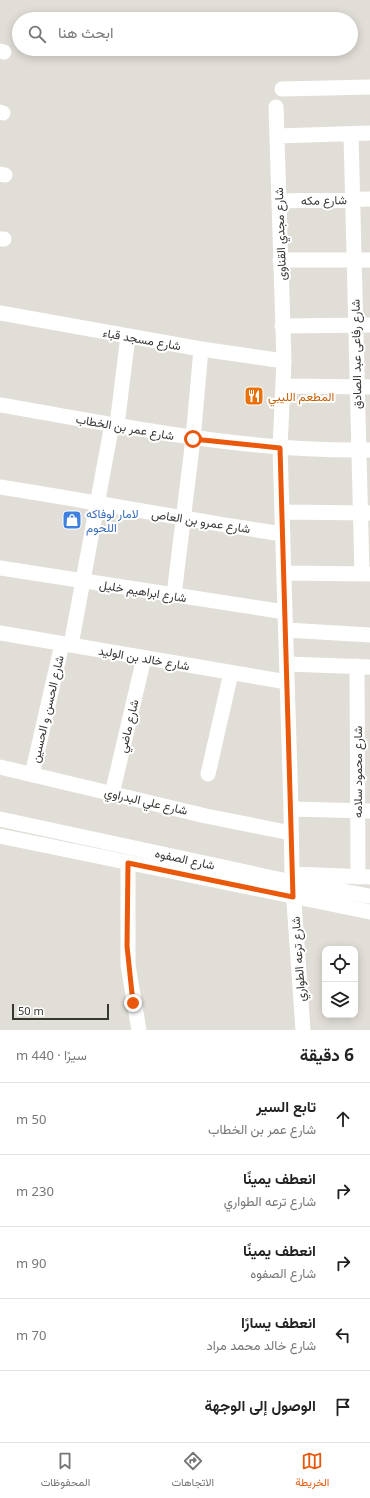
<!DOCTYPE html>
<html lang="ar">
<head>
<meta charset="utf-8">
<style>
  body { margin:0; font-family:"Noto Sans",Vazirmatn,sans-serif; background:#f6f6f6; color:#222; direction:rtl }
  .controls { position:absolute; right:12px; bottom:12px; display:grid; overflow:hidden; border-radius:8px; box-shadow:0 2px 10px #0003 }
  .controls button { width:36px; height:36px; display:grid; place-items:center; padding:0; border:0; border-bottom:1px solid #e0e0e0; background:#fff; color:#222; font:20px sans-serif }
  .scale { position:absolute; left:12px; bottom:10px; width:97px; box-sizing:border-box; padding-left:4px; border:2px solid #373633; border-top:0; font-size:11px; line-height:14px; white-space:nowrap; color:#373633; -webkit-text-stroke:3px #fff; paint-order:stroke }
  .stop { position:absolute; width:12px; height:12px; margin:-9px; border:3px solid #ea580c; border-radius:50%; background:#fff }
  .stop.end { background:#ea580c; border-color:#fff; box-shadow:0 1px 4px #0008 }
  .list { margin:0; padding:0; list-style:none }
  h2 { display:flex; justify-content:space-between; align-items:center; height:52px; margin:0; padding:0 16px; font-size:17px }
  h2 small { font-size:13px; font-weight:400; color:#767676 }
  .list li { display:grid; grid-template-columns:26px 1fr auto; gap:12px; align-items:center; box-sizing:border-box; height:72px; padding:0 16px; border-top:1px solid #e0e0e0 }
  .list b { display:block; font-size:15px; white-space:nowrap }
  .list p { margin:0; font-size:13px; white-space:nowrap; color:#767676 }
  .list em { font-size:13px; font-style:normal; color:#767676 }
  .icon { flex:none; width:22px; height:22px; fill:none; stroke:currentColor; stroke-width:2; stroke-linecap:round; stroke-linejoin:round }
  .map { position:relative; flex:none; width:370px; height:1030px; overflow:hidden; direction:ltr }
  .search { position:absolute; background:#fff; box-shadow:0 2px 10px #0003; left:12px; right:12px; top:12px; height:44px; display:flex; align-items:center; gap:10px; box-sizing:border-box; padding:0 14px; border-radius:22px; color:#767676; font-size:15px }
  .sheet { height:412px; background:#fff }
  nav { display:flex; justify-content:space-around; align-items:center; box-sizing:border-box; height:56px; border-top:1px solid #e0e0e0; background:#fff; font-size:11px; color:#767676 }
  nav a { display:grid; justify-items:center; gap:2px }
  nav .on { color:#ea580c }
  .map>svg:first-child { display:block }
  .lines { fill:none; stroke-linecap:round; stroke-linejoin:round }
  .minor { stroke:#fff; stroke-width:15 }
  .route { stroke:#ea580c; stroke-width:5 }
  .labels { text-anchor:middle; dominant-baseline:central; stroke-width:4; stroke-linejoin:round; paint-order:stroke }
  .street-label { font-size:12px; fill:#373633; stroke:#fff }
  .food-label { font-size:12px; fill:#c56008; stroke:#fff; text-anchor:start }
  .shop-label { font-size:12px; fill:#366cbe; stroke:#fff; text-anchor:start }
</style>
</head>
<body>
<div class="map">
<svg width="370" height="1030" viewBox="0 0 370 1030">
  <rect width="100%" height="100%" fill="#e1ded7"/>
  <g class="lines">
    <path class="minor" d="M0 51 4 52
      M282 89 370 87
      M276 107 284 361 280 448 291 809 292 874 303 1030
      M0 112 3 113
      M351 134 362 574
      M277 136 370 133
      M0 174 5 175
      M279 201 370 199
      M0 239H4
      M280 260H370
      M0 313 201 349 284 361
      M282 326 370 325
      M284 386 370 387
      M0 405C123 426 245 452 370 450
      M117 425 128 336
      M0 487C95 502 188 520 283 534
      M282 512 369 513
      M0 568 285 612
      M284 573 370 574
      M174 595 193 439 201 349
      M286 630 370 635
      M0 633 287 682
      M71 645 112 424
      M287 664 370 667
      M357 666 358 877
      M0 767 206 816 291 833
      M208 774 231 673
      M32 775 62 644
      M112 794 144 658
      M291 809 370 811
      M0 819 292 882 370 896
      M0 836 370 912
      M128 863V965L139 1030
      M292 874 370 877"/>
  </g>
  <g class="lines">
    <path class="route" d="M133 1003 127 946 128 863 293 897 280 448 193 439"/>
  </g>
  <defs>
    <g id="restaurant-square" transform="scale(1)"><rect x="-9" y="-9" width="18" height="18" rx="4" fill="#e8710a" stroke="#fff"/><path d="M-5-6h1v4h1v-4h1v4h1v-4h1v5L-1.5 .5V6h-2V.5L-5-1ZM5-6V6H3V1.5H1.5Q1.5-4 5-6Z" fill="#fff"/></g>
    <g id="shop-square" transform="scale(1)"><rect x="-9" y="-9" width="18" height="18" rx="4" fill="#3f7fe0" stroke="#fff"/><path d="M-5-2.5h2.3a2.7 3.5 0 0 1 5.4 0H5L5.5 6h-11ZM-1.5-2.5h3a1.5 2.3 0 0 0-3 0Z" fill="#fff"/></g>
  </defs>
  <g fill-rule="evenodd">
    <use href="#restaurant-square" x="254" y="396"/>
    <use href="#shop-square" x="72" y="520"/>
  </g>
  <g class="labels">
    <g class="street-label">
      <text transform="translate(324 200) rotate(-1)">شارع مكه</text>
      <text transform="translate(280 234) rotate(-92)">شارع مجدي القناوى</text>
      <text transform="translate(142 339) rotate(10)">شارع مسجد قباء</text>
      <text transform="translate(356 354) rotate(-91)">شارع رفاعى عبد الصادق</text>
      <text transform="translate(125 427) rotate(10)">شارع عمر بن الخطاب</text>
      <text transform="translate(201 521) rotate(9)">شارع عمرو بن العاص</text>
      <text transform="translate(143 591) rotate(9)">شارع ابراهيم خليل</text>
      <text transform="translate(144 658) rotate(10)">شارع خالد بن الوليد</text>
      <text transform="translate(47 709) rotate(-77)">شارع الحسن و الحسين</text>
      <text transform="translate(128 726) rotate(-77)">شارع ماضي</text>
      <text transform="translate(357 772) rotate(-90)">شارع محمود سلامه</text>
      <text transform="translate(146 801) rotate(13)">شارع علي البدراوي</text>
      <text transform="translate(185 859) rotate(12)">شارع الصفوه</text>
      <text transform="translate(298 959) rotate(-94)">شارع ترعه الطواري</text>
    </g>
    <g class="food-label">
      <text x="268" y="396">المطعم الليبي</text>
    </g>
    <g class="shop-label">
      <text x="86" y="513">لامار لوفاكه<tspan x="86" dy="14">اللحوم</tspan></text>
    </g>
  </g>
</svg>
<div class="controls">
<button><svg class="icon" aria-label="locate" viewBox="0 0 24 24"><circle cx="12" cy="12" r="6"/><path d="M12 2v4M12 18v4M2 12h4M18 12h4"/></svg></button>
<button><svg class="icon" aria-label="layers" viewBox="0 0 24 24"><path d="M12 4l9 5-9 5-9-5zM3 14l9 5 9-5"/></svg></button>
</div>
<div class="scale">50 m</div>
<div class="stop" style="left:193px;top:439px"></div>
<div class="stop end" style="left:133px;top:1003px"></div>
<div class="search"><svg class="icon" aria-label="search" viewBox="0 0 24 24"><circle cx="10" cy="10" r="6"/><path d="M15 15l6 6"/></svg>ابحث هنا</div>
</div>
<section class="sheet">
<h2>6 دقيقة<small>سيرًا · 440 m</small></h2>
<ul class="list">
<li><svg class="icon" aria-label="ahead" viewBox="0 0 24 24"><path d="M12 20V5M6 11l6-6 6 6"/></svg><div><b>تابع السير</b><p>شارع عمر بن الخطاب</p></div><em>50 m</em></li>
<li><svg class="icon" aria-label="right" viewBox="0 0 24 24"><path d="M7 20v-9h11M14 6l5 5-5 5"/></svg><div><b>انعطف يمينًا</b><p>شارع ترعه الطواري</p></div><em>230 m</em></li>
<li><svg class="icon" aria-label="right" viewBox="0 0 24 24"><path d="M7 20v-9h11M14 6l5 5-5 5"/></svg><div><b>انعطف يمينًا</b><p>شارع الصفوه</p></div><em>90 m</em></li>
<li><svg class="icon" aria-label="left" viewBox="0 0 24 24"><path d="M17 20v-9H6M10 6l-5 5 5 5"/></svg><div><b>انعطف يسارًا</b><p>شارع خالد محمد مراد</p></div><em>70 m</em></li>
<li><svg class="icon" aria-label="arrive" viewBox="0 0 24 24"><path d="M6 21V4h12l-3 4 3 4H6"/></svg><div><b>الوصول إلى الوجهة</b></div></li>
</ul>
</section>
<nav>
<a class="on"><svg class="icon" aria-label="map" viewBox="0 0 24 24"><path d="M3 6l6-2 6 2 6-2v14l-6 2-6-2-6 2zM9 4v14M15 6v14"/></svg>الخريطة</a>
<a><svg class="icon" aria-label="directions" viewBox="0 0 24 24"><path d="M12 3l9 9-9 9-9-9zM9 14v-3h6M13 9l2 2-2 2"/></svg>الاتجاهات</a>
<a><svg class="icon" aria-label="saved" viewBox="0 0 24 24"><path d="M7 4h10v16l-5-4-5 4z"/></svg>المحفوظات</a>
</nav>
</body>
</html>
